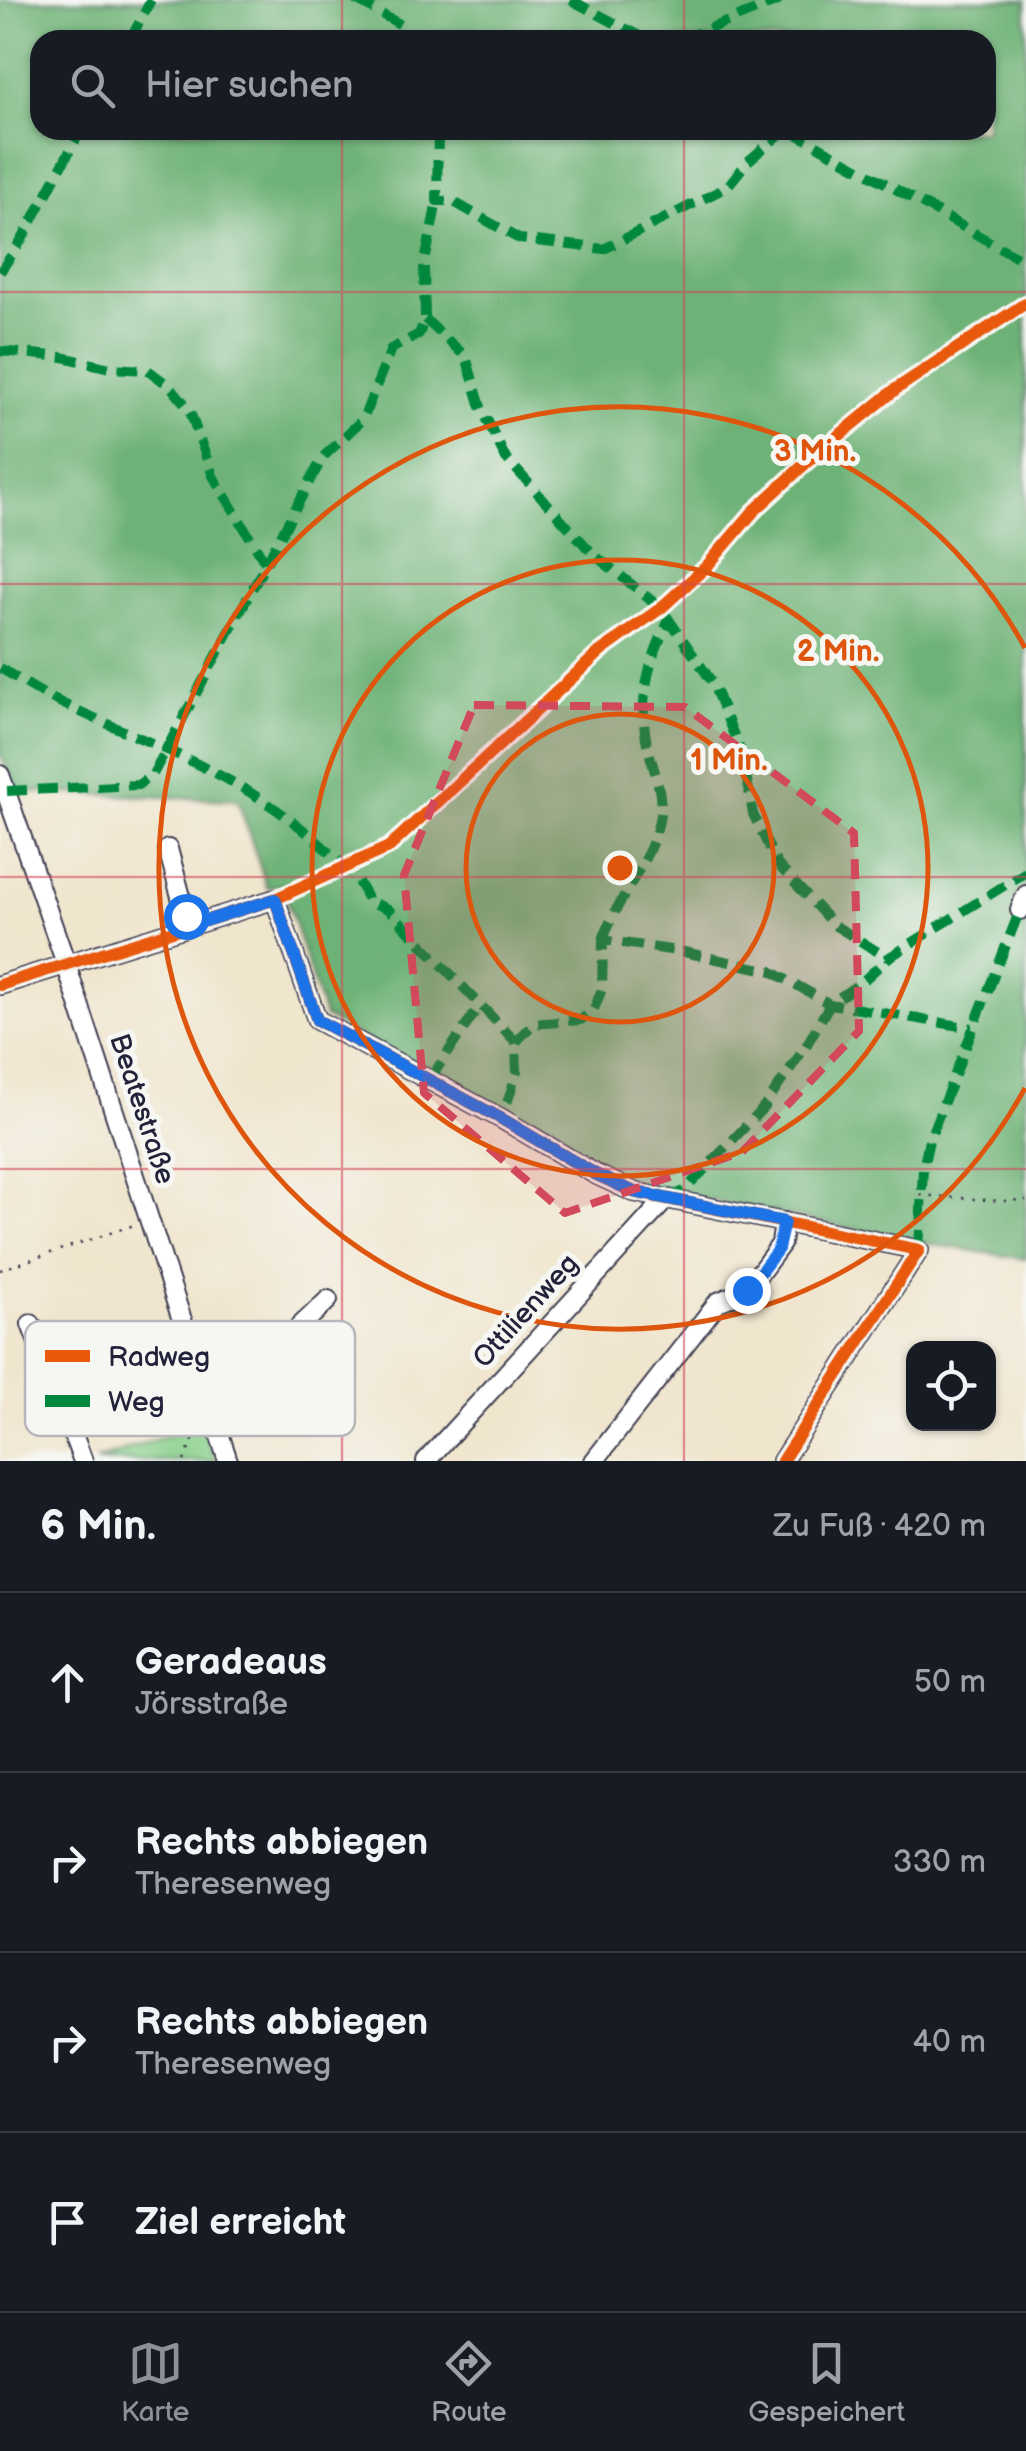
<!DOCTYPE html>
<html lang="de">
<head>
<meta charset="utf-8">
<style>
  body { margin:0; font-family:"Balsamiq Sans",sans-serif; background:#20242c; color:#f1f3f6 }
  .controls { position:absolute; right:30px; bottom:30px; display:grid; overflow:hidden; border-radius:20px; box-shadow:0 2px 8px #0004 }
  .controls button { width:90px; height:90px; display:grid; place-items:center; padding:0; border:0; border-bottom:2px solid #363941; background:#171b24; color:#f1f3f6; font:50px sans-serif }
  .stop { position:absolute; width:30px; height:30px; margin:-22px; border:8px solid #1a73e8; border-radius:50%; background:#fff }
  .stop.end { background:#1a73e8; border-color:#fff; box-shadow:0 2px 10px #0008 }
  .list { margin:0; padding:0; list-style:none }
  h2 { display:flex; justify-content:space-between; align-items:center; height:130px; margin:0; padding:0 40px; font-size:42px }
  h2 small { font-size:32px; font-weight:400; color:#9ea1a6 }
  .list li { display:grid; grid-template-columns:65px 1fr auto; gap:30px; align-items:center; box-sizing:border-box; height:180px; padding:0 40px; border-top:2px solid #363941 }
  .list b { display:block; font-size:38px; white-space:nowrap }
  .list p { margin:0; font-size:32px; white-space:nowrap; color:#9ea1a6 }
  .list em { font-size:32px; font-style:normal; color:#9ea1a6 }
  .icon { flex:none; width:55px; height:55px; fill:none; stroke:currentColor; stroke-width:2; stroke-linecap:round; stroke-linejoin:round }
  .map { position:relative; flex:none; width:1026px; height:1461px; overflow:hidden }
  .search { position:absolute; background:#171b24; box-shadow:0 2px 8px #0004; left:30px; right:30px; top:30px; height:110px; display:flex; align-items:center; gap:25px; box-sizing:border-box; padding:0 35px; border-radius:30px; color:#9ea1a6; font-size:38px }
  .sheet { height:850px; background:#171b24 }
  nav { display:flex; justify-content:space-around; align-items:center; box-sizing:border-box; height:140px; border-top:2px solid #363941; background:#171b24; font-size:28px; color:#9ea1a6 }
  nav a { display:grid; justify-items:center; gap:5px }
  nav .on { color:#8c9099 }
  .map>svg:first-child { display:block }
  .green { fill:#89d08b; stroke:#567963; stroke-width:2.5 }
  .forest { fill:#6eb277; stroke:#486a59; stroke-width:2.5; fill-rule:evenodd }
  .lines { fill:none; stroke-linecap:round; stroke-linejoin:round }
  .minor-casing { stroke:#413f51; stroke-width:22 }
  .path { stroke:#413f51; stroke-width:2.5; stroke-dasharray:2.5 8; stroke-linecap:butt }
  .minor { stroke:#fff; stroke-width:18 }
  .quiet { stroke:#00873e; stroke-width:10; stroke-dasharray:20 10; stroke-linecap:butt }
  .cycleway-casing { stroke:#f6f6f2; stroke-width:19 }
  .cycleway { stroke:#e8590c; stroke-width:12 }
  .route { stroke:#1a73e8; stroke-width:12 }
  .marked { fill:#d1495b; fill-opacity:0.2; stroke:#d1495b; stroke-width:8; stroke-dasharray:20 12; stroke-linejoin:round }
  .grid { fill:none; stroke:#d1495b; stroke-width:2.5; stroke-opacity:0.55 }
  .ring { fill:none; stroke:#de560e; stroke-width:5 }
  .labels { text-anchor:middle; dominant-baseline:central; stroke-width:10; stroke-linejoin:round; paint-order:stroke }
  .street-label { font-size:28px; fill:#22223b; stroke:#f6f6f2 }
  .key { fill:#f6f6f2; stroke:#b6b6bb; stroke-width:2.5 }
  .key-label { font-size:28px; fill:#22223b }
  .centre { fill:#de560e; stroke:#f6f6f2; stroke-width:5 }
  .ring-label { font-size:30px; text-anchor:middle; font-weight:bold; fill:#de560e; stroke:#f6f6f2; stroke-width:10; stroke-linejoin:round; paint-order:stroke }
</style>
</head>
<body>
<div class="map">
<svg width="1026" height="1461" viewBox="0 0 1026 1461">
  <rect width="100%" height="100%" fill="#f6f6f2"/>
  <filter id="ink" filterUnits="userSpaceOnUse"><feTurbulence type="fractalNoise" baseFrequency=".01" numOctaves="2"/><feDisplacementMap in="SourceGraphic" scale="20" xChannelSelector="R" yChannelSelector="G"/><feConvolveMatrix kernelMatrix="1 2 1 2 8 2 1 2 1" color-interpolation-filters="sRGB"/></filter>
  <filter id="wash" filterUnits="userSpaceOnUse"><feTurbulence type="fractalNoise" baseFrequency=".0048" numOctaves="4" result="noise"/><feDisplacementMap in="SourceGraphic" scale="40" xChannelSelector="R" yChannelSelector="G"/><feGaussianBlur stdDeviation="2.25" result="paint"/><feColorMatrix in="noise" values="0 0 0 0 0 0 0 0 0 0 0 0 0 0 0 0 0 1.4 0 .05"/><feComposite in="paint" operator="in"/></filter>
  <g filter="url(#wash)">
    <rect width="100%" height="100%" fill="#f0e5cd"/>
    <path class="green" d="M203 1423 216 1461H95Z"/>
    <path class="forest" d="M0 0H1026V1259L922 1243 636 1185 324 1017 282 885 267 888 238 800 15 791 0 753ZM40 40H986V130H40Z"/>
  </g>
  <g filter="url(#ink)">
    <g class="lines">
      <g class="minor-casing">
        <path id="minor" d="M0 775 62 952 228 1461
          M168 849 189 926
          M1020 910 1026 895
          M0 985 275 899 317 1020 502 1119 595 1174 634 1192 919 1250 782 1461
          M31 1324 83 1461
          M211 1410 328 1300
          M426 1461 666 1199
          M594 1461 718 1302 747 1290 781 1244 784 1222"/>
      </g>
      <path class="path" d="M920 1195 1001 1201 1026 1200
        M0 1270 134 1225
        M184 1461 193 1440 203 1429"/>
      <use href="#minor" class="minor"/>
      <path class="quiet" d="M356 0 403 26 413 40
        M571 0 647 40
        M130 40 151 0
        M681 40 780 0
        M438 130 437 201H452L519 239 604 249 727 187 747 162 785 130
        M790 130 1026 262
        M0 272 23 238 81 130
        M425 319 466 357 481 407 505 457 592 553 661 608 712 682 743 757 753 814 777 864 834 925 888 958
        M0 351 63 357 110 368 148 370 172 388 189 409 213 476 265 562
        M0 668C17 678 35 690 53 699 148 745 239 771 320 844 340 862 359 876 368 901L388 909 516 1042 517 1072 502 1119
        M7 791 138 785 153 774 323 457 363 419 391 349 419 334 425 319 424 267 437 201
        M603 940C617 896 653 861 660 815 664 786 648 759 645 732 640 691 651 656 669 620
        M516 1042 533 1024 581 1020 594 1009 602 989 603 940 684 952 771 971 830 1004 972 1028
        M430 1079 480 1005
        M666 1199 684 1191 764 1107 806 1046 830 1004 863 981 888 958 1026 872
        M919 1250 923 1168 929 1140 1020 910"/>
      <g class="cycleway-casing">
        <path id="cycleway" d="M275 899 317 1020 502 1119 595 1174 634 1192 919 1250 782 1461
          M0 985 275 899 389 847 600 652 661 608 707 566 753 512 807 462 896 389 1026 303"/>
      </g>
      <use href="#cycleway" class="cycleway"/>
    </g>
  </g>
  <g class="lines" filter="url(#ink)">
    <path class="route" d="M186 916 189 926 275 899 317 1020 502 1119 595 1174 634 1192 784 1222 778 1249 747 1290"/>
  </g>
  <path class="marked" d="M474 705 685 707 854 833 859 1031 742 1152 565 1213 424 1093 404 875Z"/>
  <path class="grid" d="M342 0V40M684 0V40M342 130V1461M684 130V1461M0 292H1026M0 584H1026M0 877H1026M0 1169H1026"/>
  <g class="ring">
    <circle cx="620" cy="868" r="154"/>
    <circle cx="620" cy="868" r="308"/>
    <path d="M1025 1088A461 461 0 1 1 1025 648"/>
  </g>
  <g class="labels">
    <g class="street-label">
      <text transform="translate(142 1109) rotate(72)">Beatestraße</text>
      <text transform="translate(526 1311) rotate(-48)">Ottilienweg</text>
    </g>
  </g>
  <rect x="25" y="1321" width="330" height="115" rx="15" class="key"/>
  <rect x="45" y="1350" width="45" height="12" fill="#e8590c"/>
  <rect x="45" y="1395" width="45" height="12" fill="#00873e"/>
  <g class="key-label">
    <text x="108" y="1366">Radweg</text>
    <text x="108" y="1411">Weg</text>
  </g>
  <circle cx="620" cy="868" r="15" class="centre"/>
  <g class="ring-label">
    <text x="815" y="461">3 Min.</text>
    <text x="838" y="661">2 Min.</text>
    <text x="729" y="770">1 Min.</text>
  </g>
</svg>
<div class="controls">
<button><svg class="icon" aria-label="locate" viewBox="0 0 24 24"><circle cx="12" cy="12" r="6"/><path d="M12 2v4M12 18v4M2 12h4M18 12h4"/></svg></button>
</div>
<div class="stop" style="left:186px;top:916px"></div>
<div class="stop end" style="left:747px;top:1290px"></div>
<div class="search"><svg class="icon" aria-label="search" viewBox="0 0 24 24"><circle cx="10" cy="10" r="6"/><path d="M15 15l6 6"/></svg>Hier suchen</div>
</div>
<section class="sheet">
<h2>6 Min.<small>Zu Fuß · 420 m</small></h2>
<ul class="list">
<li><svg class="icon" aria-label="ahead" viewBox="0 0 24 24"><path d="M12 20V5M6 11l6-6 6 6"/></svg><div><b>Geradeaus</b><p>Jörsstraße</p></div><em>50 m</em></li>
<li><svg class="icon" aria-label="right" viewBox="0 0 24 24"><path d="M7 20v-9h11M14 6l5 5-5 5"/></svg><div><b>Rechts abbiegen</b><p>Theresenweg</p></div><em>330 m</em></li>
<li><svg class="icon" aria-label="right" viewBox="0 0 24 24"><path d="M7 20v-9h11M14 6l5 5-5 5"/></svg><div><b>Rechts abbiegen</b><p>Theresenweg</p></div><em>40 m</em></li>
<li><svg class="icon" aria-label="arrive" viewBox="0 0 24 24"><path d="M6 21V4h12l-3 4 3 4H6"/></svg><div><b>Ziel erreicht</b></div></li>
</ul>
</section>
<nav>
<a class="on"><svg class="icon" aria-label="map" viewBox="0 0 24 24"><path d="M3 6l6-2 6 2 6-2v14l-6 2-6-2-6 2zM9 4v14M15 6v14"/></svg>Karte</a>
<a><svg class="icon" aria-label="directions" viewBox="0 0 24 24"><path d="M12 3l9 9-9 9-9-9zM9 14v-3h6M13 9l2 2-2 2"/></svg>Route</a>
<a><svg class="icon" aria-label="saved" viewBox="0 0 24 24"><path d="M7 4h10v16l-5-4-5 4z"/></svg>Gespeichert</a>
</nav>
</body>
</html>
